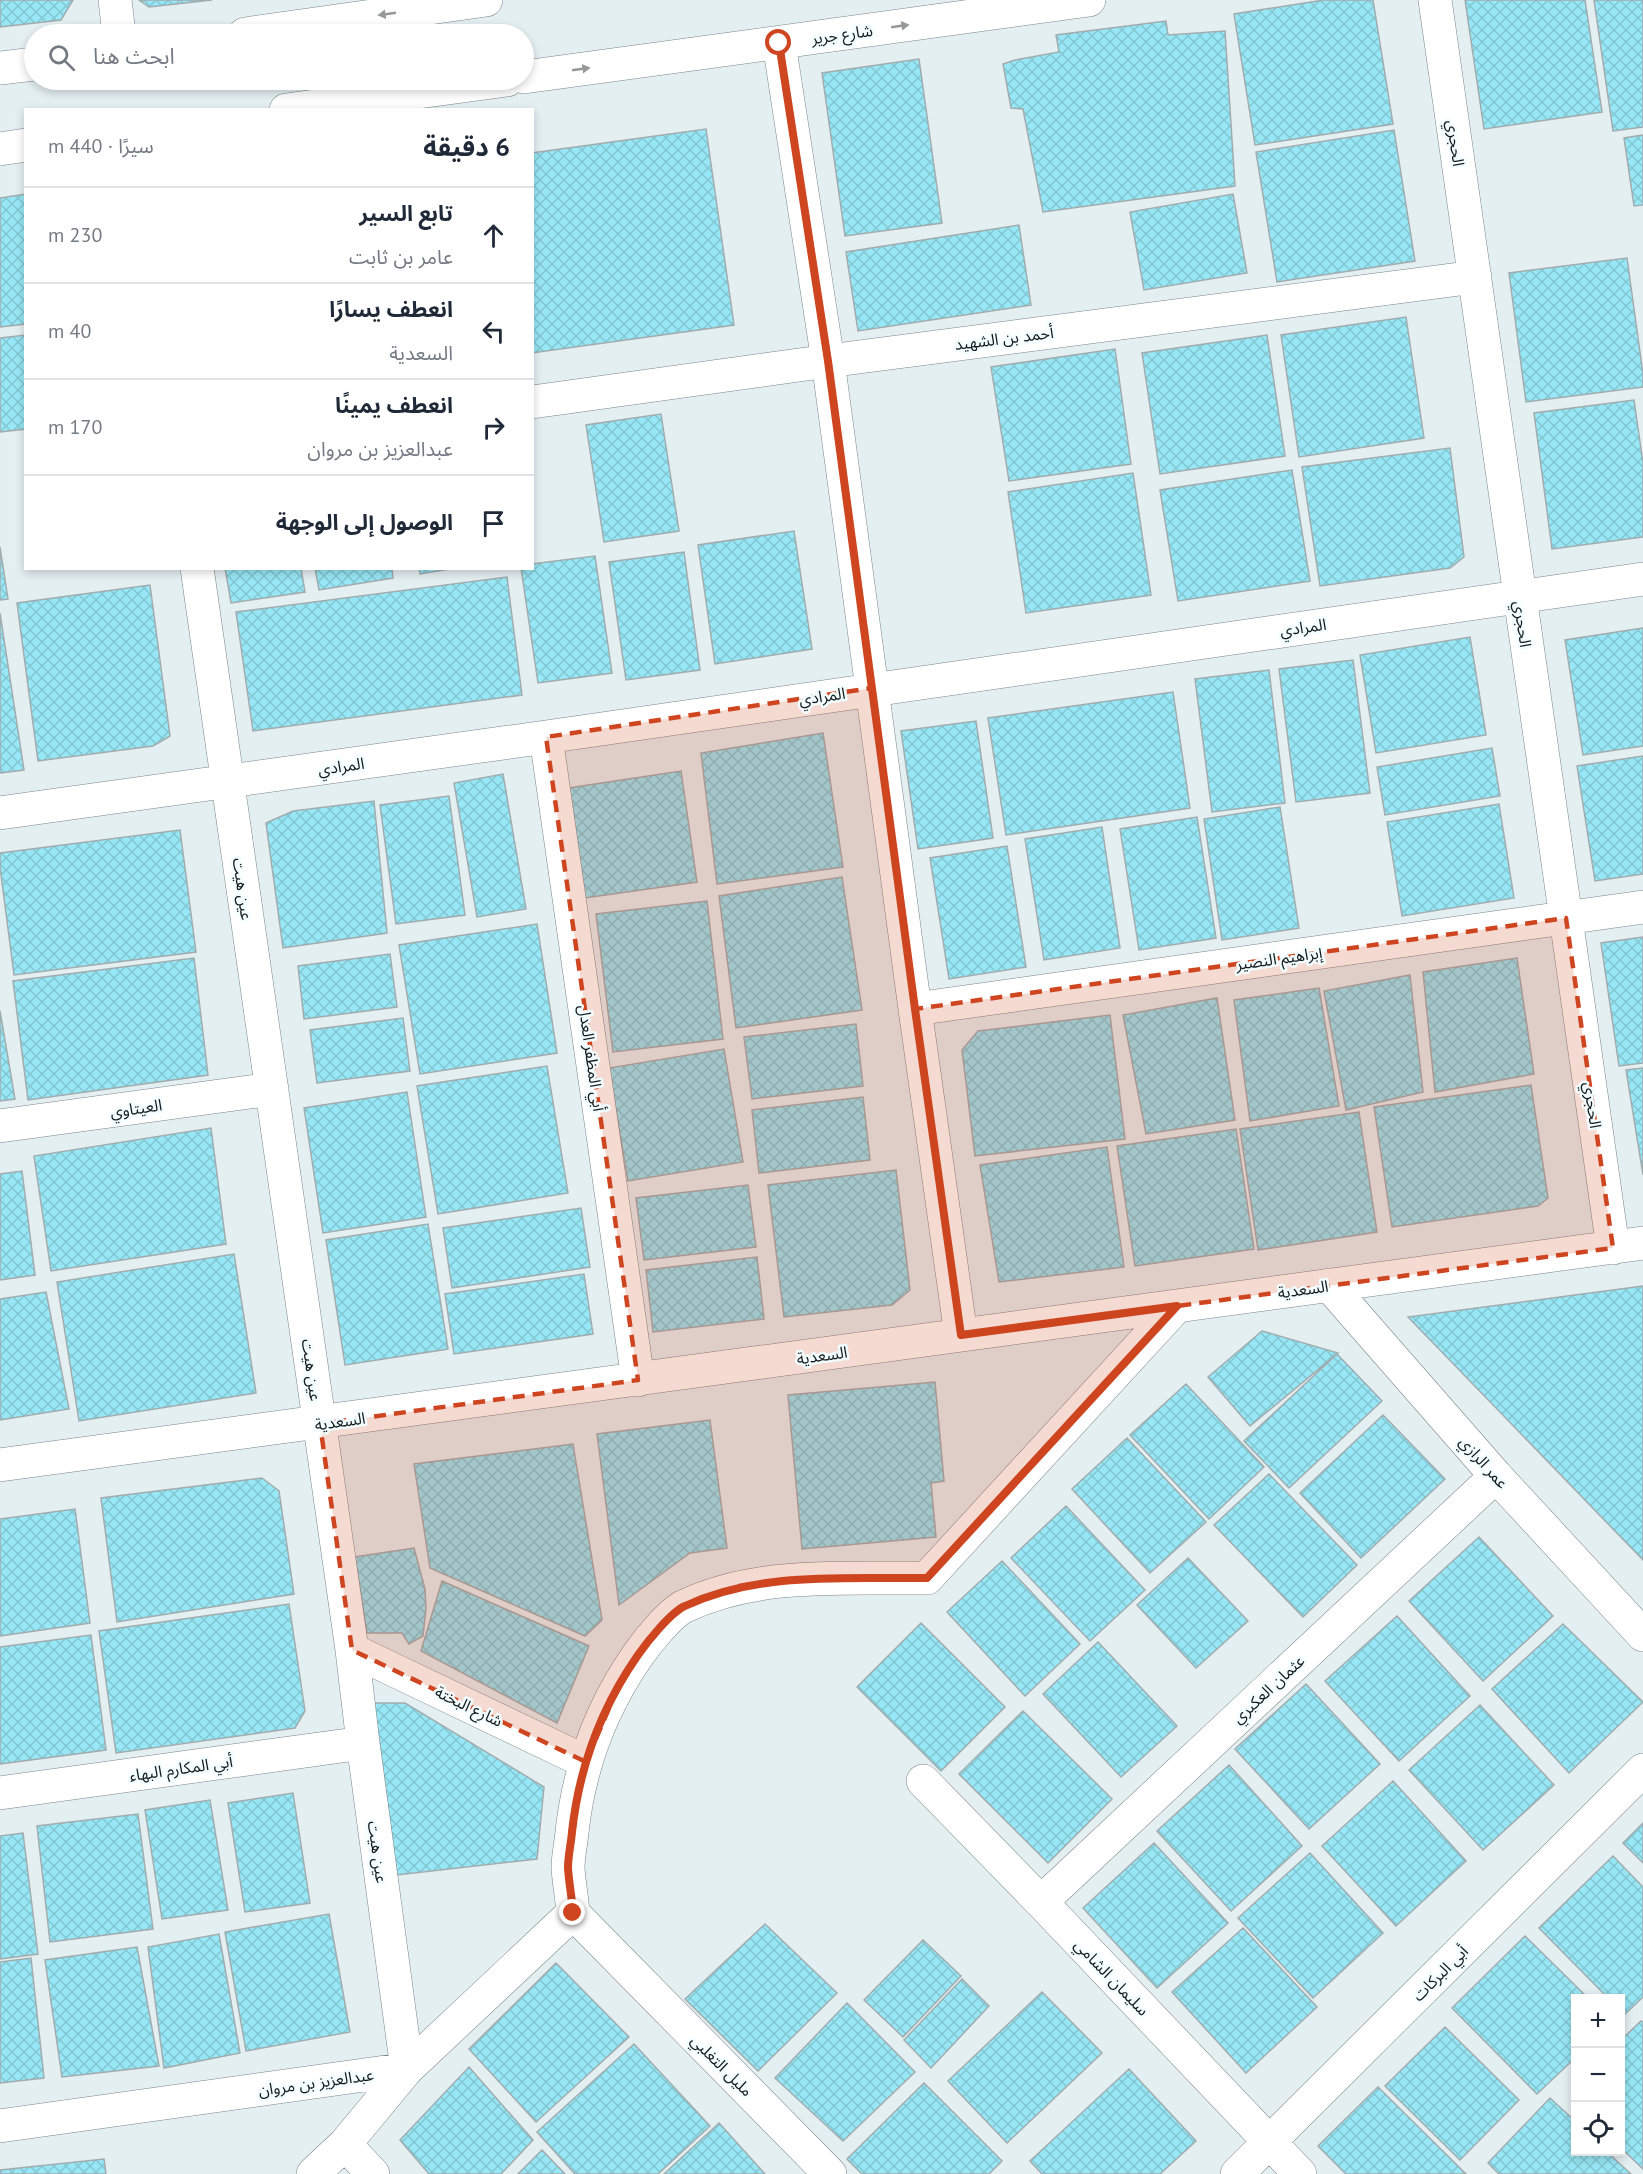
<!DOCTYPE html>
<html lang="ar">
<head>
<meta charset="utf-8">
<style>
  body { margin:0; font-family:"PT Sans","Noto Sans Arabic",sans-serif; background:#f2f2f3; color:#1f2937; direction:rtl }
  .controls { position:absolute; right:18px; bottom:18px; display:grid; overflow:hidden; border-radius:0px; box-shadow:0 3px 9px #0003 }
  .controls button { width:54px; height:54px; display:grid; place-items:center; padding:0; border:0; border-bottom:2px solid #e0e1e3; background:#fff; color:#1f2937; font:30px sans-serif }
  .stop { position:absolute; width:18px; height:18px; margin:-14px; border:4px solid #ce4520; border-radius:50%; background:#fff }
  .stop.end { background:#ce4520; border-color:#fff; box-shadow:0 2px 6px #0008 }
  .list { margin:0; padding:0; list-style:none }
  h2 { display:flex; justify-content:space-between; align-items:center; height:78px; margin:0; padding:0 24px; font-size:26px }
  h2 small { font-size:20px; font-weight:400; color:#747a83 }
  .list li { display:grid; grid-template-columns:39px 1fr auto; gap:18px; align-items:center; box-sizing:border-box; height:96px; padding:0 24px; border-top:2px solid #e0e1e3 }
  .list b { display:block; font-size:22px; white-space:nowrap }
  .list p { margin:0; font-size:20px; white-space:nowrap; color:#747a83 }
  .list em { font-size:20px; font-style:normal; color:#747a83 }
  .icon { flex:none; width:33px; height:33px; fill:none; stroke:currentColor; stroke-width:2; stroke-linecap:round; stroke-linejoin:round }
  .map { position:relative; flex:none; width:1643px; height:2174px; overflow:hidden; direction:ltr }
  .search { position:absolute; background:#fff; box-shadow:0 3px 9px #0003; left:24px; top:24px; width:510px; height:66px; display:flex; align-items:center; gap:15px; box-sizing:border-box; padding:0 21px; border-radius:33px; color:#747a83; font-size:22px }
  .panel { position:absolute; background:#fff; box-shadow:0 3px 9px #0003; left:24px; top:108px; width:510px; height:462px; border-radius:0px; direction:rtl }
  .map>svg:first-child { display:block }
  .building { fill:url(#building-cross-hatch); stroke:#a1acae; stroke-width:1.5 }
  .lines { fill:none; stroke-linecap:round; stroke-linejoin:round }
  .minor-casing { stroke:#7c8688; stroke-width:34 }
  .major-casing { stroke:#7c8688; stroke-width:34 }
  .minor { stroke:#fff; stroke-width:33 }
  .major { stroke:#fff; stroke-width:33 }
  .oneway { fill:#969898 }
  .route { stroke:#ce4520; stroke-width:8 }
  .marked { fill:#ce4520; fill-opacity:0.2; stroke:#ce4520; stroke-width:4.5; stroke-dasharray:12 8; stroke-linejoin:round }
  .labels { text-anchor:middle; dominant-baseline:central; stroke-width:5; stroke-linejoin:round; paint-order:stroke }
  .street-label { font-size:16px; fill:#161a1b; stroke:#f1fdff }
</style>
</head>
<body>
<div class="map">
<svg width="1643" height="2174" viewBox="0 0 1643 2174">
  <defs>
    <pattern id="building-cross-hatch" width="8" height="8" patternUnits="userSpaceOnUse" patternTransform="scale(1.5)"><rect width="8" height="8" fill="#98e7f6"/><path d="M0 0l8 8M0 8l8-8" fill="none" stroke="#82c6d2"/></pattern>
  </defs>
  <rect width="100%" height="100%" fill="#e4eff2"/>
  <path class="building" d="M0 0H73L61 20 0 27Z
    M139 0H212L149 7Z
    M1324 0H1373L1393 124 1255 145 1234 14Z
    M1465 0H1585L1602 112 1484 129Z
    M1594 0H1643V127L1613 131Z
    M1166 21 1168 35 1225 31 1235 186 1043 212 1023 109 1011 108 1003 64 1015 60 1059 52 1056 35Z
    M919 59 942 223 845 236 822 73Z
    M706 129 734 325 532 353V153Z
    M1394 130 1415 261 1277 282 1256 152Z
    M1643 135V205L1634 206 1624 138Z
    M26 194V324L0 327V198Z
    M1233 194 1247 273 1144 290 1130 212Z
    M1019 225 1031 305 858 331 846 252Z
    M1627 258 1643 374V387L1526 402 1509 273Z
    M1406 317 1424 438 1299 457 1281 335Z
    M26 335V429L0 432V338Z
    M1267 335 1285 456 1160 474 1142 353Z
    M1115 349 1131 464 1009 481 991 367Z
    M1634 400 1643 463V537L1552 549 1534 413Z
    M661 414 679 531 604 542 586 425Z
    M1450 448 1464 557 1450 568 1320 586 1302 467Z
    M1292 470 1310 581 1178 601 1160 490Z
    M1133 473 1151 595 1026 613 1008 492Z
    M794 531 812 649 715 664 698 545Z
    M0 547 8 599 0 600Z
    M684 552 700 670 626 680 609 562Z
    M595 556 612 673 538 683 521 568H532V564Z
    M225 568H301L305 592 231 603Z
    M315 568H392L393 578 319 590Z
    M419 568H456L420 574Z
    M507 577 522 695 253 731 236 612Z
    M150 585 170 736 153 746 38 761 17 603Z
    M0 613 24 770 0 773Z
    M1643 628V746L1583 755 1565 640Z
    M1470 637 1486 735 1376 753 1360 655Z
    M1353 660 1370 793 1296 802 1279 669Z
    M1269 670 1285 803 1212 812 1195 679Z
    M1173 692 1190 808 1006 835 988 718Z
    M976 721 993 838 918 849 901 731Z
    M823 733 843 867 717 884 701 753Z
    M1492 748 1500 796 1385 815 1377 767Z
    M1643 756V874L1595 881 1577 766Z
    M681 771 697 882 585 898 569 788Z
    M503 774 526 909 477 917 454 783Z
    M449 796 465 915 396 924 380 805Z
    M374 801 387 933 283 948 266 823 293 811Z
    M1499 804 1514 898 1402 916 1387 822Z
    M1280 807 1299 928 1222 940 1204 819Z
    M1197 817 1216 938 1139 950 1120 829Z
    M1102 827 1120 948 1044 960 1025 839Z
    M180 830 196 952 14 975 0 867V853Z
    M1007 846 1026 967 949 979 930 858Z
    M842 877 862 1010 736 1028 719 896Z
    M707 901 723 1039 613 1052 596 914Z
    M537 924 557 1053 420 1074 399 945Z
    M1643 937V1063L1619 1066 1601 943Z
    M390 954 397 1007 304 1019 298 966Z
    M194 958 208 1075 28 1100 13 981Z
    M1517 958 1534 1074 1435 1092 1423 972Z
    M1410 975 1423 1092 1346 1110 1324 991Z
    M1319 988 1339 1106 1250 1121 1234 1000Z
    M1217 998 1235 1120 1146 1134 1123 1015Z
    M0 1011 15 1099 0 1101Z
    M1110 1015 1125 1139 975 1156 962 1050 978 1031Z
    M403 1018 410 1071 317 1083 310 1030Z
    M856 1024 863 1086 752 1099 744 1037Z
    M724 1049 743 1162 628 1181 609 1068Z
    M547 1066 568 1193 438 1214 417 1086Z
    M1643 1068V1175L1626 1070Z
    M1531 1085 1548 1198 1538 1206 1392 1227 1374 1107Z
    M407 1092 426 1217 323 1233 304 1108Z
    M863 1097 870 1160 759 1173 752 1110Z
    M1359 1112 1377 1232 1258 1250 1240 1129Z
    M211 1128 226 1244 51 1271 34 1156Z
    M1236 1129 1254 1249 1135 1266 1117 1146Z
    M1107 1147 1124 1267 999 1282 980 1165Z
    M896 1170 910 1290 892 1305 784 1317 768 1185Z
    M22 1171 35 1275 0 1280V1174Z
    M748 1185 756 1247 644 1260 636 1198Z
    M581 1208 590 1267 452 1288 443 1228Z
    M428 1224 448 1349 345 1365 326 1240Z
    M234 1254 256 1393 79 1421 57 1282Z
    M757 1257 764 1319 653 1332 646 1270Z
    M584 1274 593 1334 454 1354 445 1294Z
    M1643 1286V1560L1408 1317Z
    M46 1292 69 1409 0 1420V1299Z
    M1262 1331 1338 1353 1250 1426 1208 1377Z
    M1337 1354 1382 1401 1289 1488 1244 1441Z
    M935 1382 944 1481 931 1483 936 1537 802 1549 788 1395Z
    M1186 1384 1264 1467 1209 1519 1130 1435Z
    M1383 1415 1445 1479 1361 1558 1300 1493Z
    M710 1420 727 1548 690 1553 619 1605 597 1434Z
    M1127 1438 1206 1522 1150 1573 1072 1489Z
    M573 1444 602 1620 585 1636 430 1568 414 1464Z
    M1269 1474 1357 1565 1303 1617 1214 1525Z
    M262 1478 279 1491 294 1594 117 1622 101 1498Z
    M1066 1506 1145 1590 1090 1641 1011 1558Z
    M75 1509 90 1623 0 1636V1519Z
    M1479 1537 1553 1616 1483 1681 1409 1601Z
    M414 1548 425 1589 426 1608 423 1636 409 1644 402 1633H367L355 1557Z
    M1188 1558 1248 1621 1196 1668 1137 1605Z
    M1002 1561 1080 1644 1025 1696 947 1612Z
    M442 1581 589 1646 557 1723 421 1651Z
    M289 1604 305 1711 295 1728 116 1753 99 1631Z
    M1397 1616 1470 1696 1399 1761 1325 1681Z
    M921 1623 1005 1707 941 1771 857 1687Z
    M1563 1624 1643 1702 1569 1773 1492 1689Z
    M91 1635 106 1750 0 1764V1647Z
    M1098 1642 1177 1726 1121 1777 1043 1694Z
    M1306 1684 1380 1764 1309 1829 1235 1749Z
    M374 1703H405L544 1787 537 1859 397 1875Z
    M1480 1705 1554 1785 1483 1850 1409 1770Z
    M1023 1711 1112 1799 1048 1863 959 1774Z
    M1229 1765 1302 1846 1231 1911 1157 1831Z
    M1393 1781 1466 1861 1396 1926 1322 1846Z
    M293 1793 310 1903 245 1912 228 1803Z
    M210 1800 228 1910 162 1919 145 1810Z
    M138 1814 153 1929 50 1942 37 1826Z
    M1643 1823V1863L1623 1843Z
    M23 1833 38 1954 0 1959V1836Z
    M1154 1843 1228 1923 1157 1988 1083 1908Z
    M1310 1853 1383 1933 1313 1998 1238 1918Z
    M1613 1856 1643 1887V1997L1624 2015 1620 2011V1998H1608L1539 1928Z
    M329 1914 350 2032 246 2051 225 1932Z
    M765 1924 837 1993 758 2071 685 1999Z
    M1243 1928 1317 2007 1246 2073 1172 1992Z
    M219 1934 240 2053 164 2068 148 1947Z
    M1525 1936 1588 1998H1576V2057L1537 2094 1452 2008Z
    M923 1940 961 1976 903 2037 864 2000Z
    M137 1947 159 2066 62 2077 45 1960Z
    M31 1958 44 2078 0 2083V1962Z
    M556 1963 629 2037 536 2122 469 2049Z
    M962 1979 989 2006 931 2068 904 2040Z
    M1042 1992 1102 2053 1007 2143 948 2081Z
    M847 2003 915 2072 843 2141 775 2078Z
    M1641 2021 1643 2022V2169L1620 2147V2041Z
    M1445 2027 1519 2100 1460 2160 1385 2086Z
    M634 2044 710 2126 658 2174H575L537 2132Z
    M469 2067 533 2140 501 2174H429L400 2140Z
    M1129 2069 1196 2141 1160 2174H1042L1030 2161Z
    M924 2083 1002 2161 989 2174H862L847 2159Z
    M1378 2087 1466 2174H1346L1318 2146Z
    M1550 2098 1576 2122V2152H1607L1631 2174H1499L1488 2163Z
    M719 2123 765 2174H664Z
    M542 2150 565 2174H518Z
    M104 2159 106 2174H0V2170Z"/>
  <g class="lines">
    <g class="minor-casing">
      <path id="minor" d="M115 0 119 34
        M1435 0 1613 1248
        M779 43 828 361 915 1009 961 1335
        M532 402 828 361 1475 277
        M197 568 352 1650 363 1743 407 2069 345 2144 313 2174
        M546 737 638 1380
        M0 813 546 737 1643 579
        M915 1009 1643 907
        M0 1126 272 1089
        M1329 1285 1496 1476 1643 1635
        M0 1465 1643 1243
        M352 1650 586 1762
        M923 1781 1041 1902 1300 2174
        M0 1793 363 1743
        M1041 1902 1496 1476
        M0 2126 407 2069 573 1913
        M345 2144 373 2174
        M830 2174 573 1913C572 1898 569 1883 568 1868 568 1856 571 1844 572 1832 579 1768 601 1708 638 1655 647 1642 671 1612 685 1606 760 1571 846 1579 927 1578L1177 1306
        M1237 2174 1643 1770"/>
    </g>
    <g class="major-casing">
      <path id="major" d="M245 34 486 0
        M0 68 34 64
        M524 77 1089 0
        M286 110 507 80
        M0 149 26 145"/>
    </g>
    <use href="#minor" class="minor"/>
    <use href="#major" class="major"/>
  </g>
  <defs><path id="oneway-solid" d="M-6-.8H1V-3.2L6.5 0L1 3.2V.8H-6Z" transform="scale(1.5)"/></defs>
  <g class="oneway">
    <use href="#oneway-solid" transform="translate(387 14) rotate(172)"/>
    <use href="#oneway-solid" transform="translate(900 26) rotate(-8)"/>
    <use href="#oneway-solid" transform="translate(581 69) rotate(-8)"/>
  </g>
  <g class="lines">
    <path class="route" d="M573 1913C572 1898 569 1883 568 1868 568 1856 571 1844 572 1832 579 1768 601 1708 638 1655 647 1642 671 1612 685 1606 760 1571 846 1579 927 1578L1177 1306 961 1335 915 1009 828 361 779 43"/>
  </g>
  <path class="marked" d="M872 688 915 1009 1566 918 1613 1248 1177 1306 927 1578 802 1579 738 1586 682 1607 648 1641 622 1678 586 1762 352 1650 320 1424 638 1380 546 737Z"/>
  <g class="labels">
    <g class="street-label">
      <text transform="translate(842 34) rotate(-8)">شارع جرير</text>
      <text transform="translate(1456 143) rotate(82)">الحجري</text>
      <text transform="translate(1004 338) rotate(-7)">أحمد بن الشهيد</text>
      <text transform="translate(1523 624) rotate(82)">الحجري</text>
      <text transform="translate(1303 627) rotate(-8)">المرادي</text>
      <text transform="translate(822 696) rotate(-8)">المرادي</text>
      <text transform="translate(341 766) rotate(-8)">المرادي</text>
      <text transform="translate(243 889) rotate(82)">عين هيت</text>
      <text transform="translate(1279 958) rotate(-8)">إبراهيم النصير</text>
      <text transform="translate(592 1058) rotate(82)">أبي المظفر العدل</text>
      <text transform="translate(1593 1105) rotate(82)">الحجري</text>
      <text transform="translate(136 1108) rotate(-8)">العيتاوي</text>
      <text transform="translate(1303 1289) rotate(-8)">السعدية</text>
      <text transform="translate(822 1355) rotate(-8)">السعدية</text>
      <text transform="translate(312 1370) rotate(82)">عين هيت</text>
      <text transform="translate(340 1421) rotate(-8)">السعدية</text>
      <text transform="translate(1484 1462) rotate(48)">عمر الرازي</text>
      <text transform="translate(1268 1689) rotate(-43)">عثمان العكبري</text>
      <text transform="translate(469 1706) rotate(26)">شارع البختة</text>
      <text transform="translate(181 1768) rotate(-8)">أبي المكارم البهاء</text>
      <text transform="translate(378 1852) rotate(82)">عين هيت</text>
      <text transform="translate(1440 1973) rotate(-45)">أبي البركات</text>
      <text transform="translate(1112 1977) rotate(46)">سليمان الشامي</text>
      <text transform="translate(722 2065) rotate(45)">مليل التغلبي</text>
      <text transform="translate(316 2082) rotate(-8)">عبدالعزيز بن مروان</text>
    </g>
  </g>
</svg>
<div class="controls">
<button>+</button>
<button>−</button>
<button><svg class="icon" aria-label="locate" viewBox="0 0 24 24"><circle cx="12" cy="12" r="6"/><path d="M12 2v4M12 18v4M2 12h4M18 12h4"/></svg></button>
</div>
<div class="stop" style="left:779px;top:43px"></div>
<div class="stop end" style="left:573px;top:1913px"></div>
<div class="search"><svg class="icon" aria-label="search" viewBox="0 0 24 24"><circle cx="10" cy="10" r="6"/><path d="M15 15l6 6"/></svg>ابحث هنا</div>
<section class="panel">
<h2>6 دقيقة<small>سيرًا · 440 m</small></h2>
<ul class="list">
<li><svg class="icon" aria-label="ahead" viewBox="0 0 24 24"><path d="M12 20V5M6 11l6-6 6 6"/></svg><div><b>تابع السير</b><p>عامر بن ثابت</p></div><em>230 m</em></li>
<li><svg class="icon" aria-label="left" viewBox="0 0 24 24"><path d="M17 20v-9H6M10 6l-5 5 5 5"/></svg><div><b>انعطف يسارًا</b><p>السعدية</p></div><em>40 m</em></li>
<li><svg class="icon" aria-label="right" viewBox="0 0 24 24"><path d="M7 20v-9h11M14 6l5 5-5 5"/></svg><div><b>انعطف يمينًا</b><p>عبدالعزيز بن مروان</p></div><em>170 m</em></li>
<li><svg class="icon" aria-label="arrive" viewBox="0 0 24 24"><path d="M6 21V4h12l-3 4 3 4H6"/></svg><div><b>الوصول إلى الوجهة</b></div></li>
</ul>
</section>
</div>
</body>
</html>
